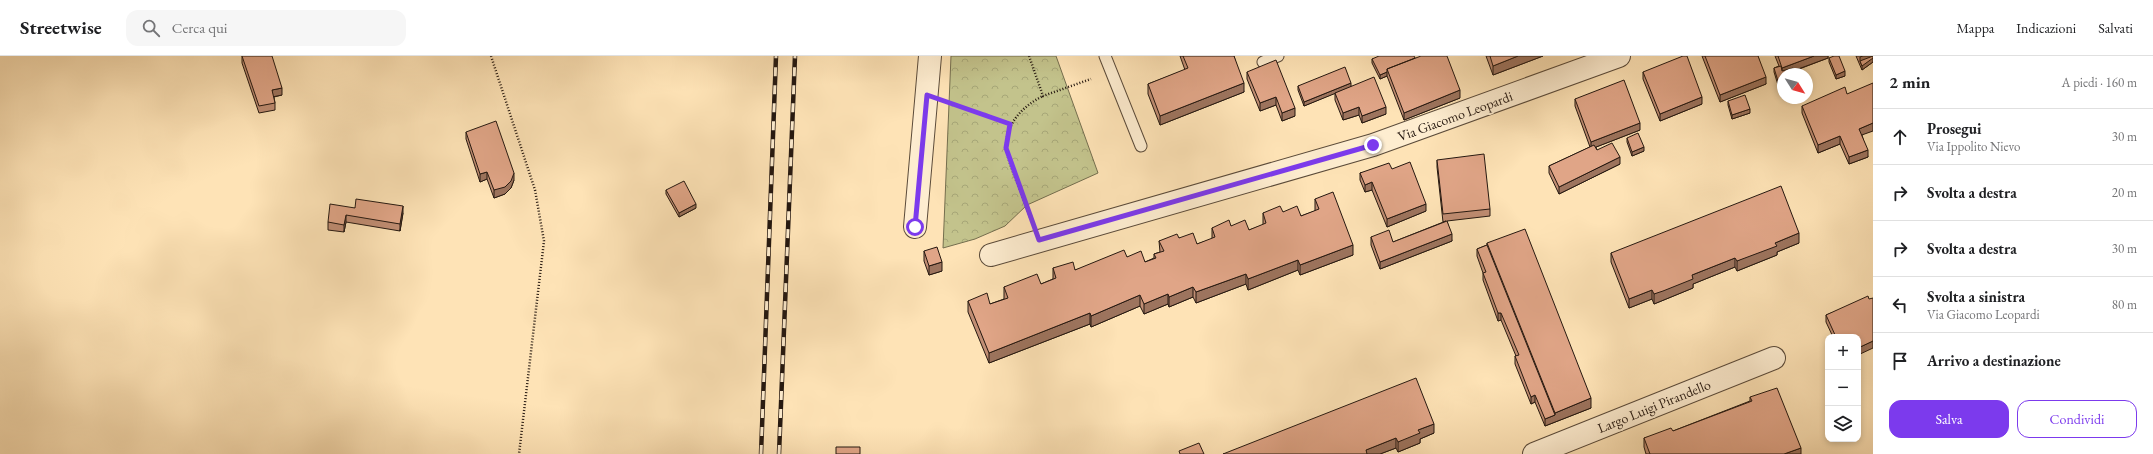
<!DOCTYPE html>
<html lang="it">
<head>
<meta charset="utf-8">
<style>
  body { margin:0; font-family:"EB Garamond",serif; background:#f6f6f6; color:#202124 }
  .controls { position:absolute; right:12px; bottom:12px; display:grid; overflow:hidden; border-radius:8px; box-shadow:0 2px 6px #0003 }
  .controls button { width:36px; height:36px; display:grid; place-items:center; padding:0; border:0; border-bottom:1px solid #e0e0e0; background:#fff; color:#202124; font:20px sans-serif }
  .compass { position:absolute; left:1777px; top:12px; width:36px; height:36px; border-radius:50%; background:#fff; box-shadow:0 2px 6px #0003; rotate:127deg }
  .stop { position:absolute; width:12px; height:12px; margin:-9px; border:3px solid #7c3aed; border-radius:50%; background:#fff }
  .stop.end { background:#7c3aed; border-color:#fff; box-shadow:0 1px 4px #0008 }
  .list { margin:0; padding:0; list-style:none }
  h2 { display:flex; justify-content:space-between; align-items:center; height:52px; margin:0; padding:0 16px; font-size:17px }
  h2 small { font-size:13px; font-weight:400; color:#757577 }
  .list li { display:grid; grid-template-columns:26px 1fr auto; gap:12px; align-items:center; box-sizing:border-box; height:56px; padding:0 16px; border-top:1px solid #e0e0e0 }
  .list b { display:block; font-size:15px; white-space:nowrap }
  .list p { margin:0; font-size:13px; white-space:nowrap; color:#757577 }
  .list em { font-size:13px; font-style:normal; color:#757577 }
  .actions { display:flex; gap:8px; padding:12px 16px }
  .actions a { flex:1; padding:9px 0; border:1px solid #7c3aed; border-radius:12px; text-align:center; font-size:14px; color:#7c3aed }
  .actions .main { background:#7c3aed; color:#fff }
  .icon { flex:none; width:22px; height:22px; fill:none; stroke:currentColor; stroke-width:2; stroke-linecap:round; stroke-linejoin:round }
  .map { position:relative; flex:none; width:1873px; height:398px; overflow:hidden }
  header { display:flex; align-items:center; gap:24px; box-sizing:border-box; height:56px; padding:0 20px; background:#fff; border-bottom:1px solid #e0e0e0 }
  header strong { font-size:19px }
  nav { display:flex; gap:22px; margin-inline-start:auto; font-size:14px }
  .search { width:280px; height:36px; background:#f6f6f6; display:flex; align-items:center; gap:10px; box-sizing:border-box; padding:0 14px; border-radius:12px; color:#757577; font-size:15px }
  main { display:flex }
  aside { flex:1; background:#fff }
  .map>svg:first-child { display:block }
  .park { fill:url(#park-crowns); stroke:#746e4e }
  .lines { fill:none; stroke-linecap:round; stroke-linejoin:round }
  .lane-casing { stroke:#5b4b3a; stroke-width:13 }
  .street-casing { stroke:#5b4b3a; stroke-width:24 }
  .path { stroke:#251810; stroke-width:2.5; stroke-dasharray:1 2; stroke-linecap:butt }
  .lane { stroke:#feedd0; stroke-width:11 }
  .street { stroke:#feedd0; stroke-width:22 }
  .rail-casing { stroke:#251810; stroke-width:4.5 }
  .rail { stroke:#feedd0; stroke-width:3; stroke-dasharray:9; stroke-linecap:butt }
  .wall { fill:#c18e74; stroke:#251810 }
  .shaded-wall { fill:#9d745e; stroke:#251810 }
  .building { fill:#e0a587; stroke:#251810 }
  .route { stroke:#7c3aed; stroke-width:5 }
  .labels { text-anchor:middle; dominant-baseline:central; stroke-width:4; stroke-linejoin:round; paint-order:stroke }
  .street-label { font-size:14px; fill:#251810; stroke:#feedd0 }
</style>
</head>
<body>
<header>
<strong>Streetwise</strong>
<div class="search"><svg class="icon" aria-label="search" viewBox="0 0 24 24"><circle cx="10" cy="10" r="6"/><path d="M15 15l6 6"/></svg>Cerca qui</div>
<nav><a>Mappa</a><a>Indicazioni</a><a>Salvati</a></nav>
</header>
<main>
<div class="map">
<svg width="1873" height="398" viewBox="0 0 1873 398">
  <defs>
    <pattern id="park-crowns" width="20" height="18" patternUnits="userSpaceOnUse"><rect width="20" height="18" fill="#c3c38c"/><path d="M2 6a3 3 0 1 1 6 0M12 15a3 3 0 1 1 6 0" fill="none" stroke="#a7a778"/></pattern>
  </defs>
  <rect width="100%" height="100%" fill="#fee3b6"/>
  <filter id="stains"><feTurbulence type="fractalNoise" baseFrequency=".005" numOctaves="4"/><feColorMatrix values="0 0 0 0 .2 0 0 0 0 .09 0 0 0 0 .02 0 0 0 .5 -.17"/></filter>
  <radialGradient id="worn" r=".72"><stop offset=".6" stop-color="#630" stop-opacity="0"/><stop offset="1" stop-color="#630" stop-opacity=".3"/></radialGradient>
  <path class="park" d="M951 0H1056L1098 117 1027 149 1005 170 975 183 943 192Z"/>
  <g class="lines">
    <g class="lane-casing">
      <path id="lane" d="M1105 0 1141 90
        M1263 6 1278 0"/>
    </g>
    <g class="street-casing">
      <path id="street" d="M915 171 930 0
        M991 199 1373 89 1619 0
        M1534 398 1774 302"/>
    </g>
    <path class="path" d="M491 0 535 134 544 185 519 398
      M1029 0 1043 40 1091 23
      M953 48 1011 68
      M1030 161C1026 148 1006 102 1006 91 1006 67 1023 50 1043 40"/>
    <use href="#lane" class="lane"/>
    <use href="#street" class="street"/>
    <g class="rail-casing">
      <path id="rail" d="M761 398 776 0
        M779 398 795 0"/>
    </g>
    <use href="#rail" class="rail"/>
  </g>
  <path class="wall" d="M242 0 282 39 274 41 275 47V54L259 57 242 7Z
    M1180 0H1234L1244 36 1160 69 1148 38V28L1185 14Z
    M1486 0H1543L1493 19Z
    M1702 0H1758L1766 28 1720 46Z
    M1775 0H1828V2L1794 15 1782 42 1774 16V12L1779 10Z
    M1856 0H1873V6L1862 14Z
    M1415 2 1460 42 1404 64 1387 20 1380 23 1372 7V3Z
    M1829 2 1845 20 1836 23 1829 6Z
    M1247 16 1295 60 1282 65 1276 49 1260 55 1247 23Z
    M1643 16 1702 48 1660 65 1643 23Z
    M1298 30H1351L1386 58 1362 67 1359 59 1343 64 1335 44V37L1304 50 1298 34Z
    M1575 43 1640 74 1596 91 1597 94 1620 108 1559 138 1549 117V110L1590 91 1575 50Z
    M1728 45 1750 57 1732 63 1728 49Z
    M1802 50 1862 79 1868 101 1849 108 1840 88 1818 97 1802 57Z
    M466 76 514 124 511 132 505 138 494 142 487 123 480 126 466 83Z
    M1627 82 1644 95 1632 100 1627 86Z
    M1437 104 1490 153V160L1447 165 1452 185 1380 213 1371 189V181L1393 186 1446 165 1443 166 1437 111Z
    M1392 113 1426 155 1387 171 1372 134 1365 136 1360 124V117Z
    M666 134 696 152 679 161 666 138Z
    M1315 143 1353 199 1300 219 1298 214 1248 234 1246 228 1196 247 1193 241 1169 251 1168 248 1144 258 1140 250 1091 271 1090 268 989 307 968 256V245L990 248 1004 243V231L1041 228 1053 223V212L1075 214 1127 201 1145 206 1154 202V198L1160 196 1159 185 1179 182 1197 188 1212 183V172L1231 170 1249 174 1263 169V157L1283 156 1301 160 1315 155Z
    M355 152 403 157 400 175 346 166 344 176 328 174V166Z
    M1487 187 1591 352 1545 370 1535 346 1531 348 1515 308V300H1516L1501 264 1498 265 1483 224V217L1477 200V193L1487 189Z
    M1799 187 1777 196V199L1737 215 1735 211 1693 228V232L1654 248 1652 243 1629 252 1611 206V197Z
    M924 195 942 215 929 219 924 205Z
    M1869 243 1858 281H1833L1826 266V259Z
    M1750 341 1801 398H1646L1644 391V382L1673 375 1750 345Z
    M1434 377 1420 383V387L1398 396 1396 392 1380 398H1223Z"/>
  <path class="shaded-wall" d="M1518 0H1543L1493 19V10Z
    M1814 0H1828V2L1782 19V12Z
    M1863 0H1873V6L1862 14V10L1860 5V1Z
    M1845 15V20L1836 23V19Z
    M1387 16V20L1380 23V19Z
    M1766 21V28L1720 46V39Z
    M1244 27V36L1160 69V60Z
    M1351 27V31L1304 50V46Z
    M282 32V39L272 41V34Z
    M1460 34V42L1404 64V57Z
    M1276 41V49L1260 55V47Z
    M1702 41V48L1660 65V58Z
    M1359 51V59L1343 64V57Z
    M1386 51V58L1362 67V60Z
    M1295 52V60L1282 65V57Z
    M1750 53V57L1732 63V59Z
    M1640 67V74L1591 93V86Z
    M1873 67V75L1859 80V73Z
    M1840 80V88L1818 97V89Z
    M1644 91V95L1632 100V96Z
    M1868 94V101L1849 108V101Z
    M1620 101V108L1559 138V131Z
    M487 116V123L480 126V118Z
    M514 117V124L511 132 505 138 494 142V134Z
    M1372 126V134L1365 136V129Z
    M696 148V152L679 161V157Z
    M1426 148V155L1387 171V163Z
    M403 150V157L400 175V168Z
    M346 159V166L344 176V169Z
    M1799 177V187L1777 196V199L1737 215V205L1775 187Z
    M1452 178V185L1380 213V206Z
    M1353 189V199L1300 219V209Z
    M1735 202V211L1693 228V232L1654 248V238L1692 219Z
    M1298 204V214L1248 234V223Z
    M942 206V215L929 219V210Z
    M1246 218V228L1196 247V236Z
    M1193 231V241L1169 251V241Z
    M1652 234V243L1629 252V243Z
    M1168 238V248L1144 258V248Z
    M1140 239V250L1091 271V260Z
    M1090 257V268L989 307V297Z
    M1498 257H1501V264L1498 265Z
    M1873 285V292L1858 299V292Z
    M1535 339V346L1531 348V341Z
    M1591 342V352L1545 370V363L1555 359V357Z
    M1434 368V377L1420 383V387L1398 396V386L1418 374Z
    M1396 382V392L1380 398H1366V394Z
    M1801 392V398H1784Z"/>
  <path class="building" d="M242 0H272L282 32 272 34 275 47 259 50Z
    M1183 0H1234L1244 27 1160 60 1148 28 1188 12Z
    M1379 0H1414L1415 2 1387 13V16L1380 19 1372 3Z
    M1421 0H1447L1460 34 1404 57 1387 13Z
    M1490 0H1518L1493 10Z
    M1683 0H1687L1702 41 1660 58 1643 16Z
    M1705 0H1758L1766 21 1720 39Z
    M1778 0H1814L1782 12Z
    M1834 0H1839L1845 15 1836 19 1829 2Z
    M1873 0V2L1862 10 1860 5Z
    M1276 4 1295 52 1282 57 1276 41 1260 47 1247 16Z
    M1781 10 1782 15 1793 12 1795 18H1783V38H1782L1774 12Z
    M1345 11 1351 27 1304 46 1298 30Z
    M1374 21 1386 51 1362 60 1359 51 1343 57 1335 37Z
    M1624 24 1640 67 1591 86 1575 43Z
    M1873 27V67L1859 73 1868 94 1849 101 1840 80 1818 89 1802 50 1845 31 1847 38Z
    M1745 39 1750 53 1732 59 1728 45Z
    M496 65 514 117 511 125 505 131 494 134 487 116 480 118 466 76Z
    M1638 77 1644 91 1632 96 1627 82Z
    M1612 87 1620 101 1559 131 1549 110 1594 89 1597 94Z
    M1484 98 1490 153 1443 158 1437 104Z
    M1410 106 1426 148 1387 163 1372 126 1365 129 1360 117 1389 107 1392 113Z
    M684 125 696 148 679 157 666 134Z
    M1781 130 1799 177 1775 187 1777 190 1737 205 1735 202 1692 219 1693 223 1663 235 1654 238 1652 234 1629 243 1611 197Z
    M1333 136 1353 189 1300 209 1298 204 1248 223 1246 218 1196 236 1193 231 1169 241 1168 238 1144 248 1140 239 1091 260 1090 257 989 297 968 245 987 237 990 248 1008 242 1004 231 1037 218 1041 228 1056 222 1053 212 1073 206 1075 214 1124 194 1127 201 1141 195 1145 206 1156 202 1154 198 1164 195 1159 185 1177 178 1179 182 1193 177 1197 188 1215 181 1212 172 1229 164 1231 170 1245 164 1249 174 1266 167 1263 157 1280 150 1283 156 1297 150 1301 160 1319 153 1315 143Z
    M356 143 403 150 400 168 346 159 344 169 328 166 330 148 355 152Z
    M1447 165 1452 178 1380 206 1371 181 1389 174 1393 186Z
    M1525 173 1591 342 1555 357 1487 187Z
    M1487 189 1555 359 1545 363 1535 339 1531 341 1515 300 1519 299 1501 257H1498L1483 217 1486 216 1477 193Z
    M937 191 942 206 929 210 924 195Z
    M1868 240 1869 243 1873 242V285L1858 292V281H1836L1826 259Z
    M1416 322 1434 368 1418 374 1420 377 1398 386 1396 382 1366 394 1367 398H1223Z
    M1777 332 1801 392 1784 398H1650L1644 382 1671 372 1673 375 1752 345 1750 341Z
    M1199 387 1204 398H1180L1179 395Z
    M836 391H860V398H836Z"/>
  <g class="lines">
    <path class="route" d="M915 171 927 39 1010 68 1006 92 1039 184 1373 89"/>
  </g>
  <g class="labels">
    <g class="street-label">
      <text transform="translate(1455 60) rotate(-20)">Via Giacomo Leopardi</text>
      <text transform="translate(1654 350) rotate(-22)">Largo Luigi Pirandello</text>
    </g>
  </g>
  <rect width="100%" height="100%" filter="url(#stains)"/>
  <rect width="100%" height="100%" fill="url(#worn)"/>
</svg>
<div class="controls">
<button>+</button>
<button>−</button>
<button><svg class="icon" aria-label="layers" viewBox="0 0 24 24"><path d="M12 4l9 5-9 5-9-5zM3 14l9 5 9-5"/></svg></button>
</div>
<svg class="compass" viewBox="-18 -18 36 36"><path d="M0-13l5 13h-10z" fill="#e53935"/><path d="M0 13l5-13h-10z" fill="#757577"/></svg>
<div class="stop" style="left:915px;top:171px"></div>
<div class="stop end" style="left:1373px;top:89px"></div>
</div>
<aside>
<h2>2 min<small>A piedi · 160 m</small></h2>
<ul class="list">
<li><svg class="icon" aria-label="ahead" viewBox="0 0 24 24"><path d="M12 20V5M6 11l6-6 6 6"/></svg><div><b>Prosegui</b><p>Via Ippolito Nievo</p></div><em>30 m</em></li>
<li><svg class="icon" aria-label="right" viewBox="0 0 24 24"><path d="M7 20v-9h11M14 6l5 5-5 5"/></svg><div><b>Svolta a destra</b></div><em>20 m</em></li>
<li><svg class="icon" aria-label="right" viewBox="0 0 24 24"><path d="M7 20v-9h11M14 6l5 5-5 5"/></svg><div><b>Svolta a destra</b></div><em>30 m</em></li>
<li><svg class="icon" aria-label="left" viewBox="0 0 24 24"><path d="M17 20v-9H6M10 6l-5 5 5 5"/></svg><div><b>Svolta a sinistra</b><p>Via Giacomo Leopardi</p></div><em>80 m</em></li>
<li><svg class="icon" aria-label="arrive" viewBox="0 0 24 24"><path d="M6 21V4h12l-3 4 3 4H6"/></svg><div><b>Arrivo a destinazione</b></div></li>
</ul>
<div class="actions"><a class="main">Salva</a><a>Condividi</a></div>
</aside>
</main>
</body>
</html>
